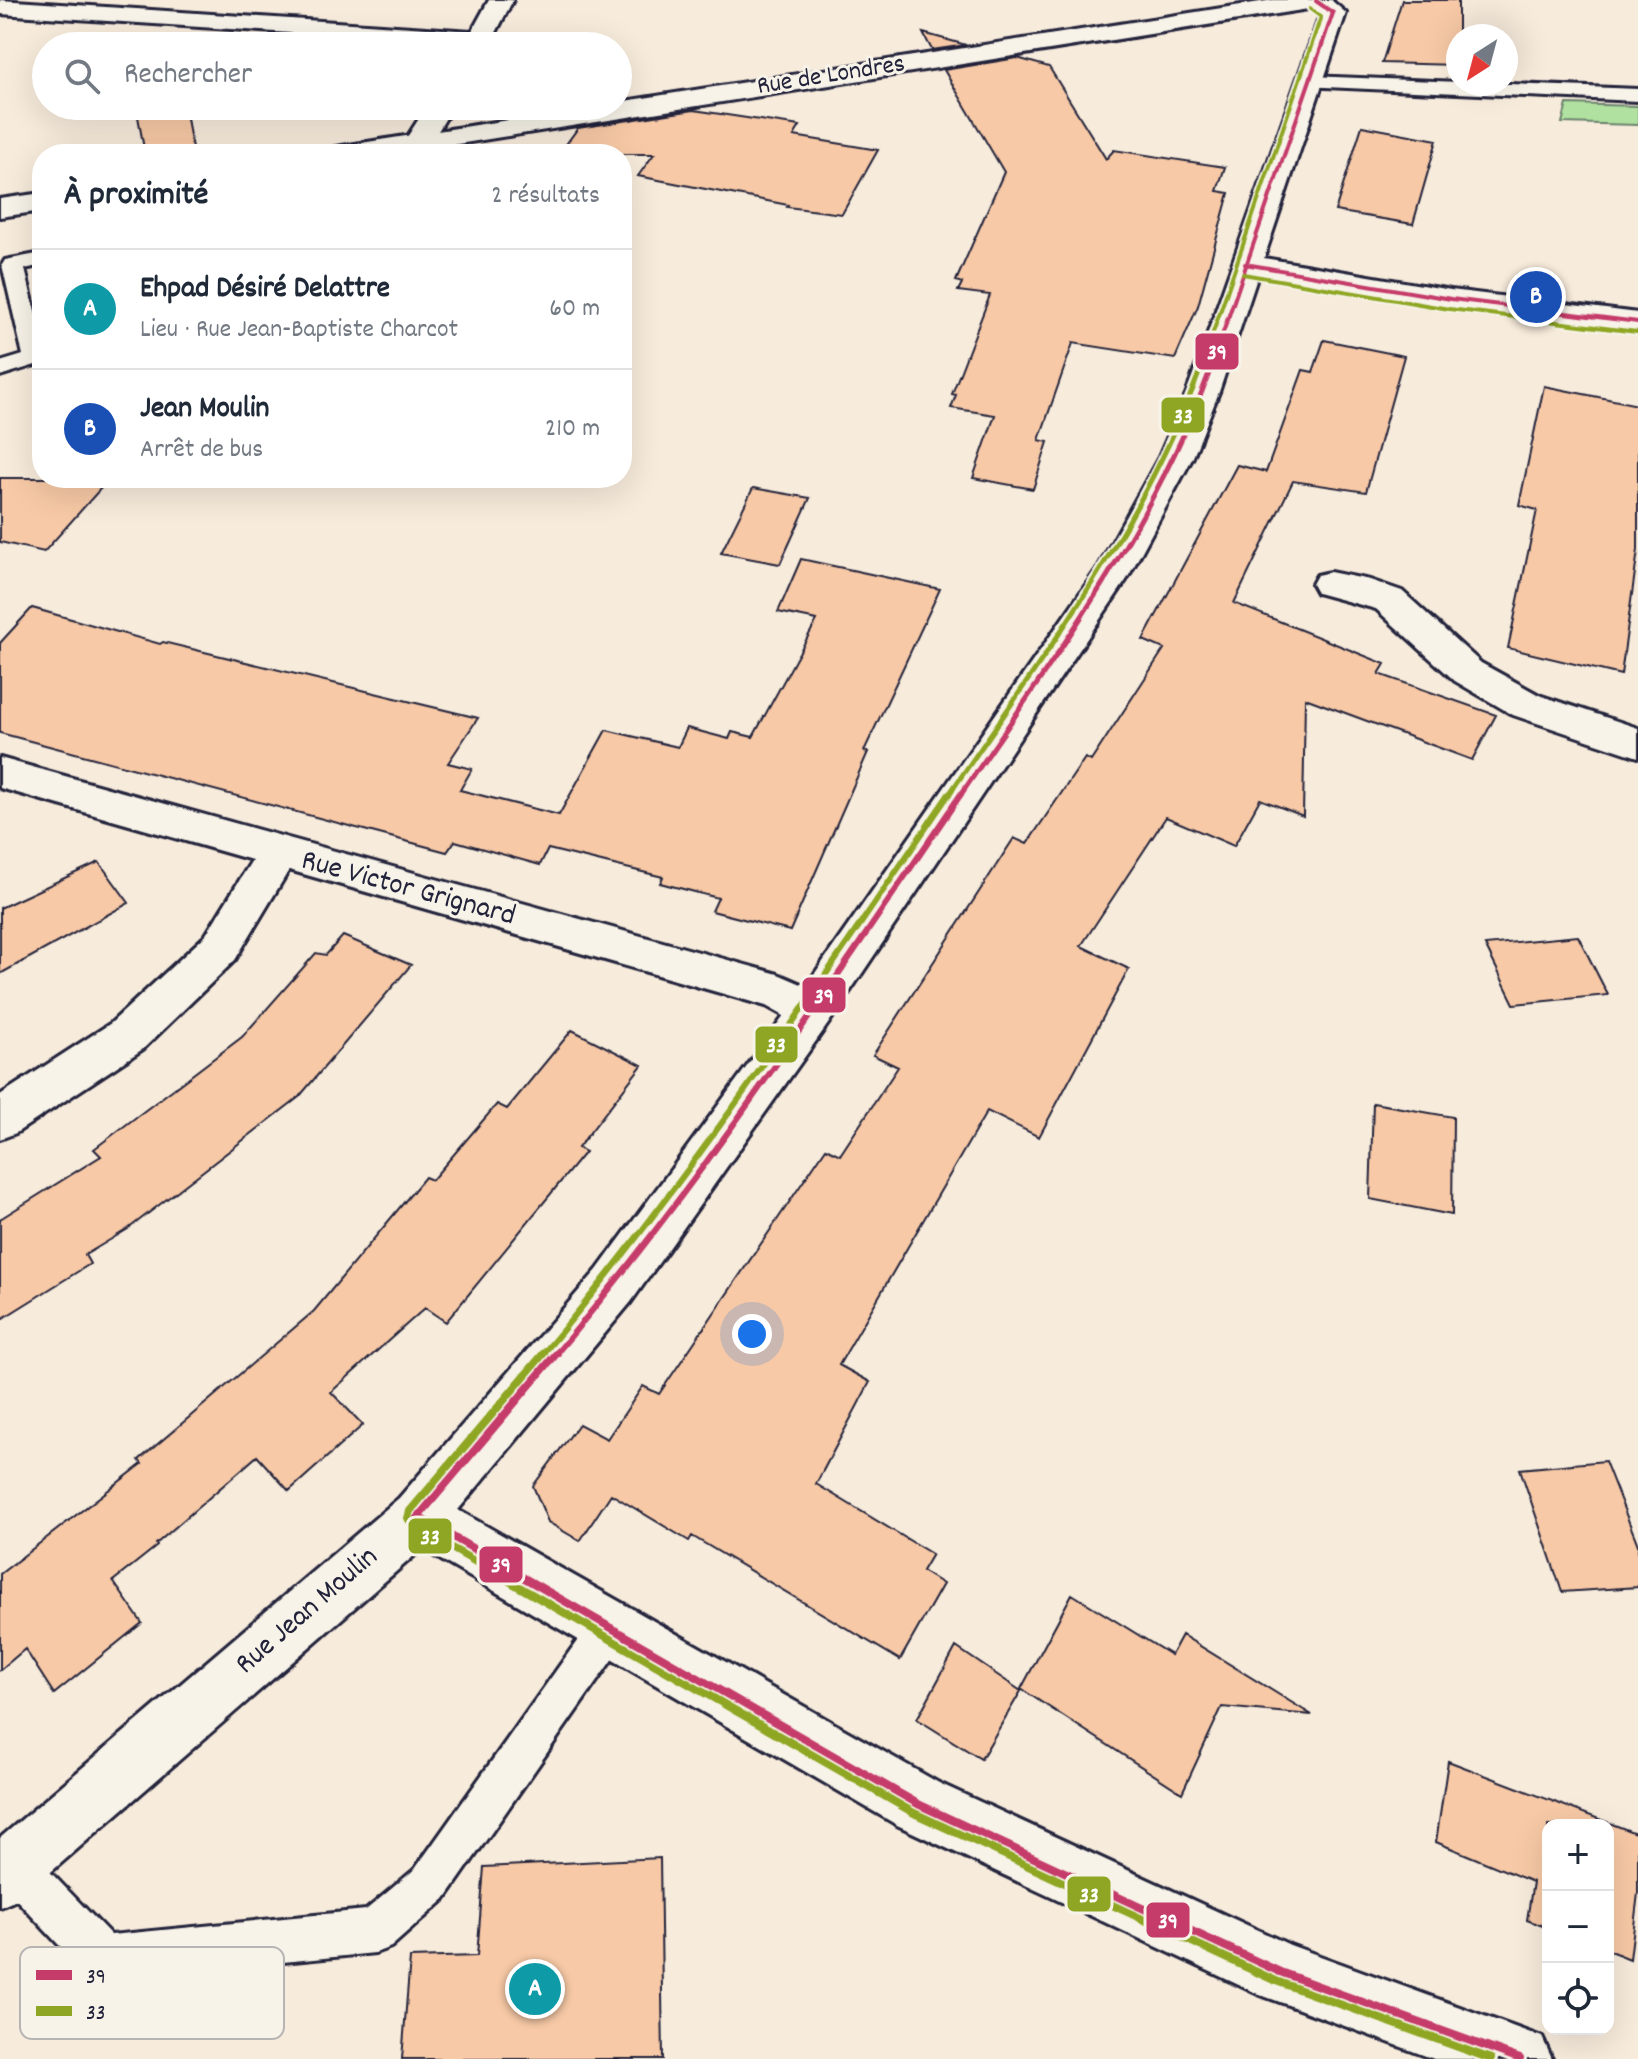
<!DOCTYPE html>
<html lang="fr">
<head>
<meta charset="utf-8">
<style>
  body { margin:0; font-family:Dekko,sans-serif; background:#f2f2f3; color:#1f2937 }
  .controls { position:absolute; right:24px; bottom:24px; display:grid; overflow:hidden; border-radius:16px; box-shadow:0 8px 32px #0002 }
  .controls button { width:72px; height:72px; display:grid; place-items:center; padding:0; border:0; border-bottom:2px solid #e0e1e3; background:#fff; color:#1f2937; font:40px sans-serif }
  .compass { position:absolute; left:1446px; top:24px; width:72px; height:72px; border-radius:50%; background:#fff; box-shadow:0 8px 32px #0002; rotate:216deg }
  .you { position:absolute; left:752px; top:1334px; width:28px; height:28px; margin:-20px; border:6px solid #fff; border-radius:50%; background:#1a73e8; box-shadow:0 0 0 12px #1a73e833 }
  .badge { display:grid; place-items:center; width:52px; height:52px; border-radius:50%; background:#7c3aed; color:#fff; font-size:26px; font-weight:700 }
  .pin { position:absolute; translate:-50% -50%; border:4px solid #fff; box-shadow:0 2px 8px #0006 }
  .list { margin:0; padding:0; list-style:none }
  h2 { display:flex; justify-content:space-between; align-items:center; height:104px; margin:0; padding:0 32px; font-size:34px }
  h2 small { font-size:26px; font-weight:400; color:#747a83 }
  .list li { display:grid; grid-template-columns:52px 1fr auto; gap:24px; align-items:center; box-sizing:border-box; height:120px; padding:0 32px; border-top:2px solid #e0e1e3 }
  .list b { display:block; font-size:30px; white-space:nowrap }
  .list p { margin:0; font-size:26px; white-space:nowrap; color:#747a83 }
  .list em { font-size:26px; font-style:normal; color:#747a83 }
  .icon { flex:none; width:44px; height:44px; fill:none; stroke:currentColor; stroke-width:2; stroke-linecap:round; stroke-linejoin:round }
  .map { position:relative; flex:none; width:1638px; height:2059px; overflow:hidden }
  .search { position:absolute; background:#fff; box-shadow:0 8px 32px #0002; left:32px; top:32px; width:600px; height:88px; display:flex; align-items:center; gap:20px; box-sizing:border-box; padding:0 28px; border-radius:44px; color:#747a83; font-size:30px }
  .panel { position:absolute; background:#fff; box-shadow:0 8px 32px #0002; left:32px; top:144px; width:600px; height:344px; border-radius:32px }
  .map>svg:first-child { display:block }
  .green { fill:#b1e1a0; stroke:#6a826e; stroke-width:2 }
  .building { fill:#f7c9a6; stroke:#22223b; stroke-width:2 }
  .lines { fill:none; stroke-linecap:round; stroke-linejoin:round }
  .lane-casing { stroke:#22223b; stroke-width:6 }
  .street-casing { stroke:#22223b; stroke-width:6 }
  .secondary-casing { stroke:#22223b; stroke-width:6 }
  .lane { fill:#f7f3e8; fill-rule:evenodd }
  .street { fill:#f7f3e8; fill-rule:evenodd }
  .secondary { fill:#f7f3e8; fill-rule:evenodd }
  .bus-1-far3-casing { stroke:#f7f3e8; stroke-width:8 }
  .bus-1-far2-casing { stroke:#f7f3e8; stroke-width:10 }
  .bus-1-far1-casing { stroke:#f7f3e8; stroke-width:12 }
  .bus-1-casing { stroke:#f7f3e8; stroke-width:14 }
  .bus-2-far3-casing { stroke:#f7f3e8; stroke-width:8 }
  .bus-2-far2-casing { stroke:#f7f3e8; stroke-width:10 }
  .bus-2-far1-casing { stroke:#f7f3e8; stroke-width:12 }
  .bus-2-casing { stroke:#f7f3e8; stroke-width:14 }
  .bus-1-far3 { stroke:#c53b6a; stroke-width:4 }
  .bus-1-far2 { stroke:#c53b6a; stroke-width:5 }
  .bus-1-far1 { stroke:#c53b6a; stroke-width:6 }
  .bus-1 { stroke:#c53b6a; stroke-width:8 }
  .bus-2-far3 { stroke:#8ea624; stroke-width:4 }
  .bus-2-far2 { stroke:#8ea624; stroke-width:5 }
  .bus-2-far1 { stroke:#8ea624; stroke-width:6 }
  .bus-2 { stroke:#8ea624; stroke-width:8 }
  .labels { text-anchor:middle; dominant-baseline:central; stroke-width:6; stroke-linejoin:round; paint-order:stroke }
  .far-street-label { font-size:26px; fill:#22223b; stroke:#f7f3e8 }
  .street-label { font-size:30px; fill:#22223b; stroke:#f7f3e8 }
  .key { fill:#f7f3e8; stroke:#b7b4b4; stroke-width:2 }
  .key-label { font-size:22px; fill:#22223b }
  .line-badge { stroke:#f7f3e8; stroke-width:3 }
  .badge-label { font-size:22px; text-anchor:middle; font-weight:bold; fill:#fff }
</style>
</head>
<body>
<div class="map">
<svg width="1638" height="2059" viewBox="0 0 1638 2059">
  <rect width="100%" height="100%" fill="#f7ebdb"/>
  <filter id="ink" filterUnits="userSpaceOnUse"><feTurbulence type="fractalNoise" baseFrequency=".0125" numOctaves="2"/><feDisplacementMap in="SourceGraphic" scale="16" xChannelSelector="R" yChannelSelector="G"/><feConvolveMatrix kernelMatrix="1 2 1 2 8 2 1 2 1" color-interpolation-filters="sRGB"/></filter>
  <g filter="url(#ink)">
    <path class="green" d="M1567 104 1638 106V125L1562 123Z"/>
    <path class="building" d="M1402 0H1458V65L1382 63Z
      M923 33 966 45 932 50Z
      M1017 58 1049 67 1106 159 1114 150 1225 167 1217 191 1229 193 1198 306 1175 359 1073 343 1039 440 1048 442 1033 489 973 478 995 415 951 408 956 395 952 394 990 295 958 291 962 283 956 281 1004 172 944 70Z
      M136 106H185L193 154H145Z
      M694 110 800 126 794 136 878 150 842 214 787 207 788 205 638 176 654 154H559L578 128Z
      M1362 126 1437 140 1413 224 1335 211Z
      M1324 340 1404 356 1366 492 1293 481 1234 603 1385 664 1379 674 1496 715 1472 760 1305 698 1303 816 1260 799 1234 846 1166 817 1081 946 1129 969 1039 1137 987 1111 839 1365 870 1382 816 1484 932 1554 922 1571 943 1584 900 1660 692 1536 689 1541 611 1494 580 1541 548 1522 533 1486 579 1424 607 1439 643 1386 659 1394 826 1148 840 1155 898 1067 873 1055 1014 838 1027 844 1085 758 1091 761 1164 649 1143 640 1237 465 1266 472 1303 370 1313 372Z
      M1544 386 1638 405V550L1621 675 1508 648 1537 510 1519 505Z
      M0 478H110L44 552 0 542Z
      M753 488 810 498 780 564 721 553Z
      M801 559 940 589 864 751 868 752 790 931 712 911 718 898 660 883 663 877 548 849 540 865 455 841 447 852 0 733V643L32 608 160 644 163 642 478 718 448 763 472 769 460 790 559 815 606 730 678 747 687 728 729 739 732 732 753 737 817 620 778 612Z
      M99 862 129 903 0 974V908Z
      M343 936 411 965 299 1097 128 1229 85 1255 90 1264 0 1320V1219L101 1156 94 1149 242 1037 316 953 326 955Z
      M1578 936 1608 995 1514 1004 1485 945Z
      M572 1030 642 1065 578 1148 585 1152 446 1322 425 1308 331 1392 363 1425 289 1491 257 1456 156 1544 157 1546 113 1581 142 1623 54 1694 25 1649 0 1670V1574L142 1464 139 1460 314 1311 425 1177 432 1180 497 1104 507 1109Z
      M1373 1103 1453 1117 1452 1215 1370 1199Z
      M1605 1461 1638 1545V1587L1562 1592 1520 1469Z
      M1072 1594 1171 1655 1182 1635 1312 1715 1222 1707 1182 1793 1021 1689Z
      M956 1647 1021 1691 981 1759 917 1719Z
      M1448 1761 1638 1834V1893L1630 1959 1608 1950V1825H1548V1928L1527 1920 1533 1882 1436 1842Z
      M660 1858 663 2059H402L410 1958 477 1956 484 1867Z"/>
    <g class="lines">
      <g class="lane-casing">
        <path id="lane" d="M1310 76 1638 89V101L1303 86 1300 82Z
          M42 253V265L25 269 42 340V363L0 376V362L23 355 2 265 5 260Z
          M611 1607 625 1613 631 1627 625 1641 445 1899 391 1947 375 1953 102 1980 86 1974 0 1882V1849L14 1843 29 1850 111 1935 366 1910 415 1869 597 1613Z"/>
      </g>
      <g class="street-casing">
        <path id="street" d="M0 0 472 31 489 0H513L489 46 0 14Z
          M1302 0H1331L1346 13 1264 258 1451 290 1638 313V331L1451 308 1258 275 1219 392 1193 457 1127 579 828 1024 631 1302 458 1510 939 1783 1290 1945 1542 2037 1552 2059H1434L1258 1994 897 1825 422 1549 21 1898 0 1907V1838L399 1498 597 1270 784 1016 766 1006 289 870 235 960 143 1049 16 1133 0 1139V1095L111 1023 205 936 252 860 0 788V758L778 974 806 986 1099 566 1159 457 1187 392 1320 15Z
          M427 106H453L428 148H408L404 142Z
          M1330 572 1370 580 1402 591 1481 663 1539 695 1638 728V757L1513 715 1455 681 1376 609 1317 593 1312 584 1317 575Z"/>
      </g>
      <g class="secondary-casing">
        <path id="secondary" d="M1273 0H1333L1321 7 395 154H328L332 148 342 146 596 106H618V102Z
          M42 193V211L0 217V199Z"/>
      </g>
      <use href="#lane" class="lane"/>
      <use href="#street" class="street"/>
      <use href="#secondary" class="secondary"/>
      <g class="bus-1-far3-casing">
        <path id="bus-1-far3" d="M1245 264 1451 299 1638 322
          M1216 353 1333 13 1316 1"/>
      </g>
      <g class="bus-1-far2-casing">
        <path id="bus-1-far2" d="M960 796C1058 652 1160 517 1217 351"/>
      </g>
      <g class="bus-1-far1-casing">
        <path id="bus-1-far1" d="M555 1355C704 1180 831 984 961 794"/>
      </g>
      <g class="bus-1-casing">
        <path id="bus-1" d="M557 1353 418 1517 918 1804 1280 1972 1520 2059"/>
      </g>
      <g class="bus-2-far3-casing">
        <path id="bus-2-far3" d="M1243 274 1449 309 1637 332
          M1206 353 1321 17 1310 9"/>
      </g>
      <g class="bus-2-far2-casing">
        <path id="bus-2-far2" d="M948 796C1045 654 1150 516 1207 351"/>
      </g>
      <g class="bus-2-far1-casing">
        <path id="bus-2-far1" d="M542 1355C691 1179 819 984 949 794"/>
      </g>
      <g class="bus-2-casing">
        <path id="bus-2" d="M544 1353 410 1511 408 1518 413 1526 914 1813 1276 1981 1491 2059"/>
      </g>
      <use href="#bus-1-far3" class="bus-1-far3"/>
      <use href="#bus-1-far2" class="bus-1-far2"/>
      <use href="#bus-1-far1" class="bus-1-far1"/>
      <use href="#bus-1" class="bus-1"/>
      <use href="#bus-2-far3" class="bus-2-far3"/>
      <use href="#bus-2-far2" class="bus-2-far2"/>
      <use href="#bus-2-far1" class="bus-2-far1"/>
      <use href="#bus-2" class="bus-2"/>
    </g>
  </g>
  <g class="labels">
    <g class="far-street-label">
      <text transform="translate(831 76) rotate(-9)">Rue de Londres</text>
    </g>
    <g class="street-label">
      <text transform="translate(408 890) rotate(15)">Rue Victor Grignard</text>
      <text transform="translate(308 1612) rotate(-41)">Rue Jean Moulin</text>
    </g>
  </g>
  <rect x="20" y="1947" width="264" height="92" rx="12" class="key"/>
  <rect x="36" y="1970" width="36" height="10" fill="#c53b6a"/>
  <rect x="36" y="2006" width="36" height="10" fill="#8ea624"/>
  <g class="key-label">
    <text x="86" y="1983">39</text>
    <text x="86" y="2019">33</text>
  </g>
  <g class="line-badge">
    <rect x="1194" y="332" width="46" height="39" rx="8" fill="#c53b6a"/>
    <rect x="1160" y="396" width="46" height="38" rx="8" fill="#8ea624"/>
    <rect x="801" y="976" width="46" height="38" rx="8" fill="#c53b6a"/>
    <rect x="754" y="1025" width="45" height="39" rx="8" fill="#8ea624"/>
    <rect x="407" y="1517" width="46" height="38" rx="8" fill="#8ea624"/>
    <rect x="478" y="1545" width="46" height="39" rx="8" fill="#c53b6a"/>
    <rect x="1066" y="1875" width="46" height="38" rx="8" fill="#8ea624"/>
    <rect x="1145" y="1901" width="46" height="38" rx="8" fill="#c53b6a"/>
  </g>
  <g class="badge-label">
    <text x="1217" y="359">39</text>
    <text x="1183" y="423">33</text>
    <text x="824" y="1003">39</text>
    <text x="776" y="1052">33</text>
    <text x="430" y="1544">33</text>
    <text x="501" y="1572">39</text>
    <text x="1089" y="1902">33</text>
    <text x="1168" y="1928">39</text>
  </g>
</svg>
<div class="controls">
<button>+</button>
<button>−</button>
<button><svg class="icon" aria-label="locate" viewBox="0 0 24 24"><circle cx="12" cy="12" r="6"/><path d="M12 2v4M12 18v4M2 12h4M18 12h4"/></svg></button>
</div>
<svg class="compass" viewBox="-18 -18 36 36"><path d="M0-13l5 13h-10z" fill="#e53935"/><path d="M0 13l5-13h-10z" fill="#747a83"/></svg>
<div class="you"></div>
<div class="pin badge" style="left:535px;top:1989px;background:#0f9aa8">A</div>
<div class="pin badge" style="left:1536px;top:297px;background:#1a4fb4">B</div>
<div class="search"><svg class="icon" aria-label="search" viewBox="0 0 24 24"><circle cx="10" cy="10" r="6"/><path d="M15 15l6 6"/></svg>Rechercher</div>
<section class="panel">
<h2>À proximité<small>2 résultats</small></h2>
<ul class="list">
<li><span class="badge" style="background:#0f9aa8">A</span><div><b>Ehpad Désiré Delattre</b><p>Lieu · Rue Jean-Baptiste Charcot</p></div><em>60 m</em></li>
<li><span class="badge" style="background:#1a4fb4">B</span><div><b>Jean Moulin</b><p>Arrêt de bus</p></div><em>210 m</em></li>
</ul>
</section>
</div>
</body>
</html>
